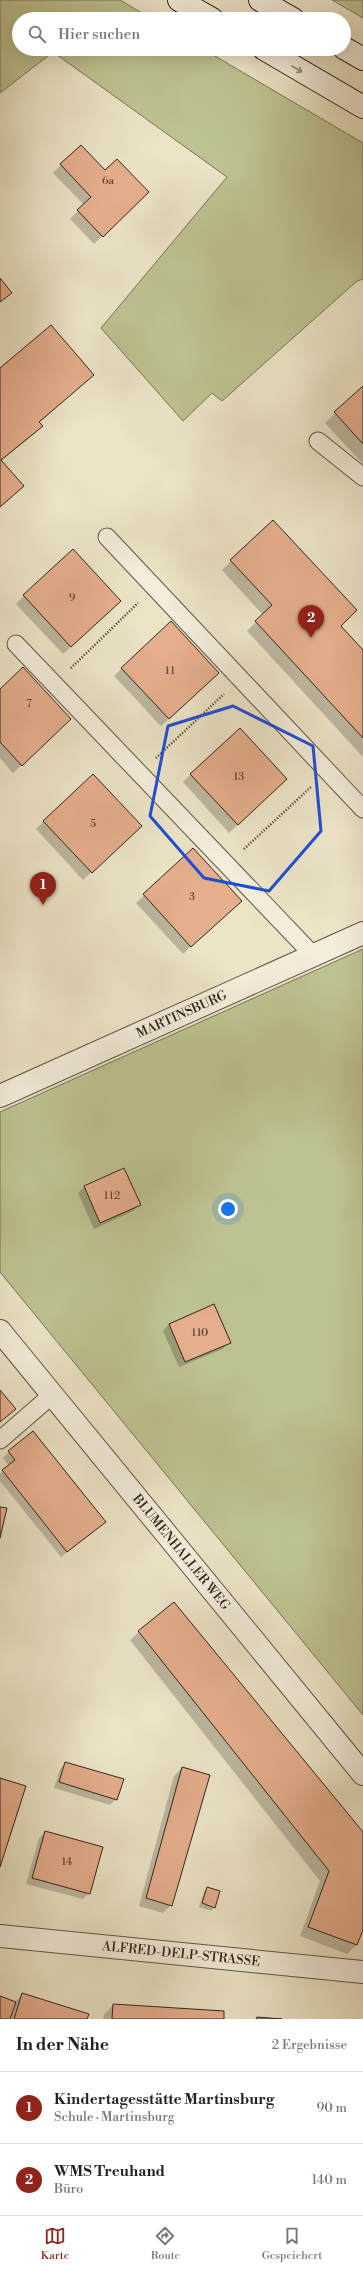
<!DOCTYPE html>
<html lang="de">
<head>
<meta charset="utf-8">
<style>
  body { margin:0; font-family:"Libre Bodoni",serif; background:#f2f2f2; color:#222 }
  .you { position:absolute; left:228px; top:1209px; width:14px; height:14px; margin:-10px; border:3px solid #fff; border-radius:50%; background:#1a73e8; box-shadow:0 0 0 6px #1a73e833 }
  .badge { display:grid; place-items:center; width:26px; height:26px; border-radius:50%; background:#8f2418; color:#fff; font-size:13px; font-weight:700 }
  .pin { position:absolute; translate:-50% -33px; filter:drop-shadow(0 1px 2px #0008) }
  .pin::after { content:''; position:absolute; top:21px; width:14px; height:12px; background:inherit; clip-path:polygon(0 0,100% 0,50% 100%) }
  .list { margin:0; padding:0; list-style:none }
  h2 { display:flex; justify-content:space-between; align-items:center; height:52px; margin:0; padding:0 16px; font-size:17px }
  h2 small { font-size:13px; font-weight:400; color:#767676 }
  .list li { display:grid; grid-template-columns:26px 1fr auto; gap:12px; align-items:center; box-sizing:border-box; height:72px; padding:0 16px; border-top:1px solid #e0e0e0 }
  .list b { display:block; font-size:15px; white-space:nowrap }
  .list p { margin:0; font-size:13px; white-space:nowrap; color:#767676 }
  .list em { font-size:13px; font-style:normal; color:#767676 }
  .icon { flex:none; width:22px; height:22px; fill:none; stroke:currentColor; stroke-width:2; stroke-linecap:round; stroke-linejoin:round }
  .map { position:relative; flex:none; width:363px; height:2019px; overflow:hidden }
  .search { position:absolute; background:#fff; box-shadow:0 4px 16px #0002; left:12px; right:12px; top:12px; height:44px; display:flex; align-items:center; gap:10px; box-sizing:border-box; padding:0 14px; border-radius:22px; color:#767676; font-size:15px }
  .sheet { height:196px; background:#fff }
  nav { display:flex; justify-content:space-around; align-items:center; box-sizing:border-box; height:56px; border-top:1px solid #e0e0e0; background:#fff; font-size:11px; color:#767676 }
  nav a { display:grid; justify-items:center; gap:2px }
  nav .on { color:#8f2418 }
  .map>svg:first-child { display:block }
  .green { fill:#bec291; stroke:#777456 }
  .shadow { fill:#0003 }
  .building { fill:#e5ae8d; stroke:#30251b }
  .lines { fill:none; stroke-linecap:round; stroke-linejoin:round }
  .lane-casing { stroke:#5f5546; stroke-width:19 }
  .street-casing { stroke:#5f5546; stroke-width:24 }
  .secondary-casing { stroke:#30251b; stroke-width:24 }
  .path { stroke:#30251b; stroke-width:2.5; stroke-dasharray:1 2; stroke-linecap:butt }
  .lane { stroke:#f3eddb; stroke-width:17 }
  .street { stroke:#f3eddb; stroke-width:22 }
  .secondary { stroke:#f3eddb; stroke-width:22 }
  .oneway { stroke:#92897b }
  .marked { fill:none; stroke:#1d4ed8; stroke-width:3; stroke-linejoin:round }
  .labels { text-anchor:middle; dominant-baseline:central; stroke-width:3.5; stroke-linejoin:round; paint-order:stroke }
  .number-label { font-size:11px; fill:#5d4738 }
  .street-label { font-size:13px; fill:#30251b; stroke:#f3eddb }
</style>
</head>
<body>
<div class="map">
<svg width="363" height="2019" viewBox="0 0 363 2019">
  <rect width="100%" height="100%" fill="#ece4c7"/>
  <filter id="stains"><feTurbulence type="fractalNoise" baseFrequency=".005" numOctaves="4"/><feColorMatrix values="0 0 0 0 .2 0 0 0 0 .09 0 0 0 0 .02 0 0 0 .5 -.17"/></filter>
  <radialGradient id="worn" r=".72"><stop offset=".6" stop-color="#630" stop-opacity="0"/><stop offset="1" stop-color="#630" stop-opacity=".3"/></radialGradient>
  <path class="green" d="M0 0H120L152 19H19V49H203L363 143V279L357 281 222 401 212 393 183 421 101 328 227 177 53 52 0 93Z
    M332 0H363V18Z
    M363 949V1715L0 1272V1112Z"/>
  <path class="shadow" d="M61 165 105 172 140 200 94 244 70 219 84 205 53 173Z
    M0 369 83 384 39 423 42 426 33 435 1 461 23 486 0 507Z
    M363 387V464L325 423Z
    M231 561 339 626 363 652V757L247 631 263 615 222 570Z
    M24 596 112 609 63 654 16 604Z
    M122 668 210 681 161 726 114 676Z
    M0 690 62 727 13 773 0 758Z
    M191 774 278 787 229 833 183 782Z
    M44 821 133 834 83 880 36 829Z
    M193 849 232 908 183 954 136 903Z
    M124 1169 139 1205 133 1211 94 1229 78 1193 84 1187Z
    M214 1306 229 1342 223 1349 179 1367 163 1331 169 1324Z
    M9 1452 98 1528 61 1557 0 1481V1474L9 1466 3 1458Z
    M139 1632 363 1833V1928L356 1945 347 1954 300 1936 320 1881 130 1640Z
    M66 1763 116 1799 110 1805 54 1788 60 1769Z
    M182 1768 171 1905 163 1913 139 1906 174 1776Z
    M45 1832 89 1893 83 1899 26 1884 39 1838Z
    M207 1888 214 1907 211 1911 199 1907 204 1892Z
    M23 1994 86 2019H0V1997L15 2002Z
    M113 2005 223 2019H103L104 2015Z"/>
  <path class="building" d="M81 145 105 170 117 159 149 192 103 237 77 210 91 197 60 164Z
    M0 278 12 293 0 302Z
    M51 325 94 375 39 422 43 426 1 460 24 486 0 507V368Z
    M363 386V444L334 412Z
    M273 520 357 610 341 626 363 650V738L255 621 272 605 230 560Z
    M73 549 121 601 71 647 23 595Z
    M171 621 219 673 169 719 121 668Z
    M23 667 71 719 22 766 0 742V689Z
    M240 728 287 779 238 825 190 774Z
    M93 774 142 826 92 873 43 821Z
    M193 848 242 901 191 947 143 894Z
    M124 1168 141 1205 100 1223 84 1186Z
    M214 1304 231 1343 185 1362 169 1324Z
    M0 1390 16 1409 0 1422Z
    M33 1431 106 1522 67 1552 2 1470 15 1460 8 1451Z
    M0 1507 7 1508 0 1538Z
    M174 1602 363 1832V1930L357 1945 308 1927 329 1871 138 1631Z
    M65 1762 124 1779 117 1800 59 1782Z
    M182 1767 210 1775 172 1906 146 1898Z
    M0 1778 26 1786 0 1867Z
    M45 1831 103 1847 90 1894 32 1878Z
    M207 1887 220 1891 215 1908 202 1903Z
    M22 1993 89 2014 87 2019H14Z
    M0 1996 16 2002 10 2019H0Z
    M113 2004 224 2011V2019H112Z
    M257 2017 282 2019H256Z"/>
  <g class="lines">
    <g class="lane-casing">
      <path id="lane" d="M318 441 363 477
        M107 537 363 809
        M16 644 314 956
        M0 1440 52 1395"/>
    </g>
    <g class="street-casing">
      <g id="street">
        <path id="s1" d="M0 1096 363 933"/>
        <path id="s2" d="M0 1331 363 1774"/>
        <path id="s3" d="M0 1936 363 1972"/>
      </g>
    </g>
    <g class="secondary-casing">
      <path id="secondary" d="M179 0 212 19
        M260 0 293 19
        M344 48 363 59
        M264 49 363 107"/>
    </g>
    <path class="path" d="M71 668 138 603
      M156 758 224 694
      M244 849 311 787"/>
    <use href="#lane" class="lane"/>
    <use href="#street" class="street"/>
    <use href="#secondary" class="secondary"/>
  </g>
  <defs><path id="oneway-shaft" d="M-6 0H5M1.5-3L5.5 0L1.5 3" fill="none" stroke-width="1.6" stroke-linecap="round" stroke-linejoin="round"/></defs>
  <use class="oneway" href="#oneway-shaft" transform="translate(297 69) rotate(30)"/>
  <path class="marked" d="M233 706 313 746 321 831 269 891 204 878 150 816 168 726Z"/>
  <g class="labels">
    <g class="number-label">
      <text x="108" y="181">6a</text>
      <text x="72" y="598">9</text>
      <text x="170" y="671">11</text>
      <text x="29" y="704">7</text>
      <text x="239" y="777">13</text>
      <text x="93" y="824">5</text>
      <text x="192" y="897">3</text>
      <text x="112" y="1196">112</text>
      <text x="200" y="1333">110</text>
      <text x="67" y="1862">14</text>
    </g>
    <g class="street-label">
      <text stroke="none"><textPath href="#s1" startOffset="199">MARTINSBURG</textPath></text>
      <text stroke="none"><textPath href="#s2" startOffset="286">BLUMENHALLER WEG</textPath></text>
      <text stroke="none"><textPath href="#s3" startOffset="182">ALFRED-DELP-STRASSE</textPath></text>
    </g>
  </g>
  <rect width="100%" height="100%" filter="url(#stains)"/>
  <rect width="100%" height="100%" fill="url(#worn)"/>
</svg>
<div class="you"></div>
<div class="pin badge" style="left:43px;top:905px">1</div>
<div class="pin badge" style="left:311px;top:638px">2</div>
<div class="search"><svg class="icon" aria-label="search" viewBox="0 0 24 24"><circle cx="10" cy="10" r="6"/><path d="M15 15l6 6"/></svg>Hier suchen</div>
</div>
<section class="sheet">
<h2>In der Nähe<small>2 Ergebnisse</small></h2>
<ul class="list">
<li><span class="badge">1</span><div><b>Kindertagesstätte Martinsburg</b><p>Schule · Martinsburg</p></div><em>90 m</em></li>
<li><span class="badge">2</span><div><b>WMS Treuhand</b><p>Büro</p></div><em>140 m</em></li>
</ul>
</section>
<nav>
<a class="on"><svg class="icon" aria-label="map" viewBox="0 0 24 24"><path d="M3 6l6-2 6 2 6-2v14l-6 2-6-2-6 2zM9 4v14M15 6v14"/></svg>Karte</a>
<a><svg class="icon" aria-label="directions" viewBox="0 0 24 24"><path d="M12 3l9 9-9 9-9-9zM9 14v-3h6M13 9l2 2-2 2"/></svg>Route</a>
<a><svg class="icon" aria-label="saved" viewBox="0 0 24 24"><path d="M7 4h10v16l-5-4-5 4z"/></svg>Gespeichert</a>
</nav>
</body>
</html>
